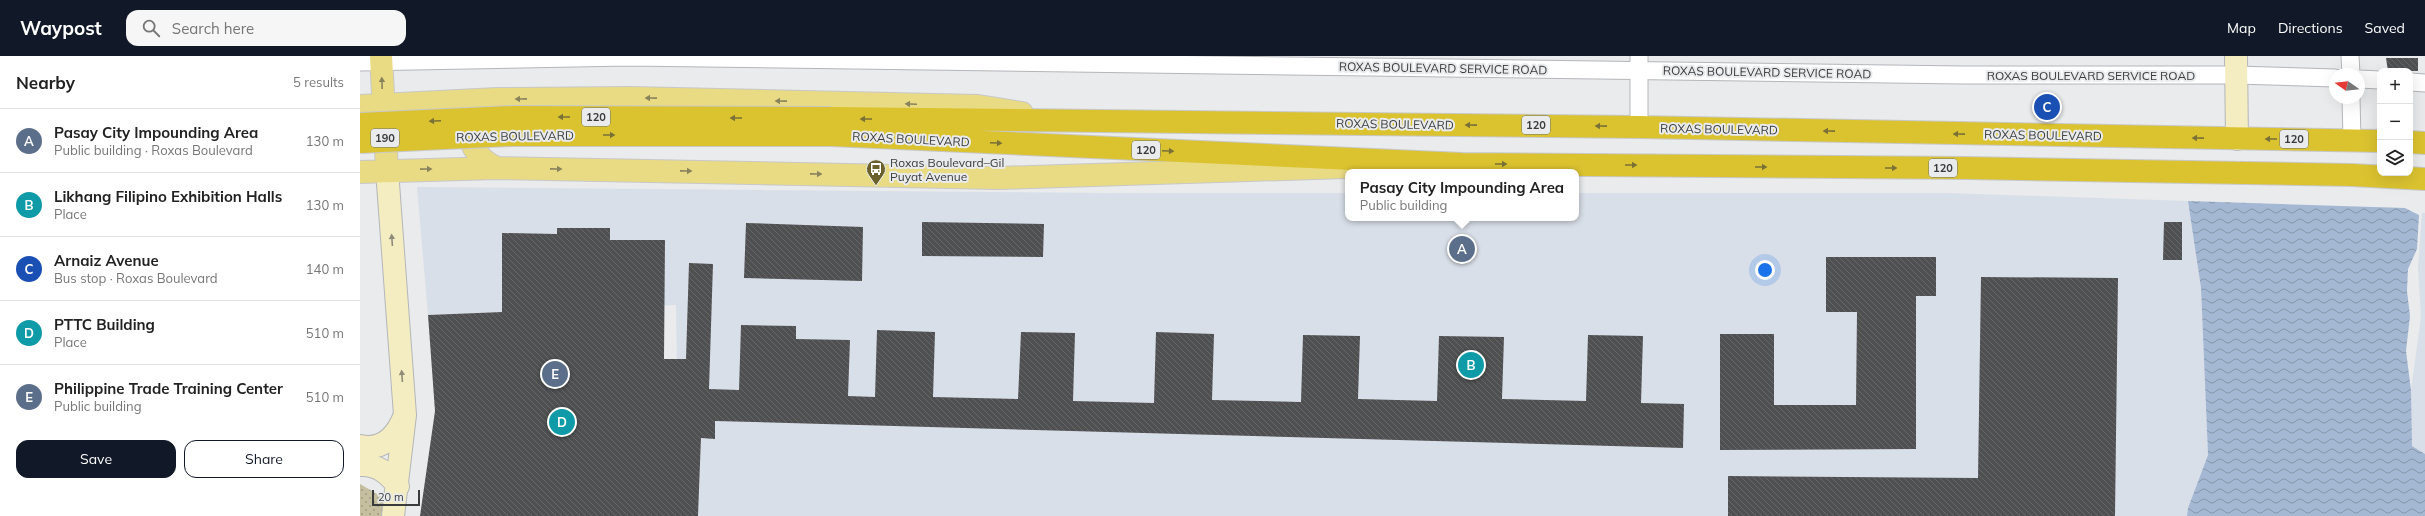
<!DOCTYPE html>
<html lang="en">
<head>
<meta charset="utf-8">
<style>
  body { margin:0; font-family:Mulish,sans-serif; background:#f6f6f6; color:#222 }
  .controls { position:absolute; right:12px; top:12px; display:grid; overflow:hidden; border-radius:8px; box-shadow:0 4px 16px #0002 }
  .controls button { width:36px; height:36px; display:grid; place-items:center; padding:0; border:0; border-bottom:1px solid #e0e0e0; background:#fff; color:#222; font:20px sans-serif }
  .compass { position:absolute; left:1969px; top:12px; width:36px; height:36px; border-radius:50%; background:#fff; box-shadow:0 4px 16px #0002; rotate:284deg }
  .scale { position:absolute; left:12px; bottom:10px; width:48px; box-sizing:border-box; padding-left:4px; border:2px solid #3a3b3c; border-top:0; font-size:11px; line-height:14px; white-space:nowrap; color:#3a3b3c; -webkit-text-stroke:3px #e9ebed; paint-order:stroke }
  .you { position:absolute; left:1405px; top:214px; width:14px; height:14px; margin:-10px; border:3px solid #fff; border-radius:50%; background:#1a73e8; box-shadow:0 0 0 6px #1a73e833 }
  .badge { display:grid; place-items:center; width:26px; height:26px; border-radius:50%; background:#111827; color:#fff; font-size:13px; font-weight:700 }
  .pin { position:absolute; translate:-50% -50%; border:2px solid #fff; box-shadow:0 1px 4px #0006 }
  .popup { position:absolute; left:985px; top:113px; width:234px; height:52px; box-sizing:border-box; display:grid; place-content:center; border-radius:8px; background:#fff; filter:drop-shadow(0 1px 3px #0005); font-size:13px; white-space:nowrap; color:#767676 }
  .popup b { font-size:15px; color:#222 }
  .popup::after { content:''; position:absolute; left:50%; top:100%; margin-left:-8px; border:8px solid transparent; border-top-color:#fff }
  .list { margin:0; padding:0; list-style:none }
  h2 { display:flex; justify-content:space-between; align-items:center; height:52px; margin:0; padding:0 16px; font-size:17px }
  h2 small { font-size:13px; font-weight:400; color:#767676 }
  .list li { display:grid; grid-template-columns:26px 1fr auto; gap:12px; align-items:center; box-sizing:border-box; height:64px; padding:0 16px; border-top:1px solid #e0e0e0 }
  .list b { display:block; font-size:15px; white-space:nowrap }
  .list p { margin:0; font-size:13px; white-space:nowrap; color:#767676 }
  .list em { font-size:13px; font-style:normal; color:#767676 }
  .actions { display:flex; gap:8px; padding:12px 16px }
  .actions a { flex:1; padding:9px 0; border:1px solid #111827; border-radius:12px; text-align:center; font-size:14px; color:#111827 }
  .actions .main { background:#111827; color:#fff }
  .icon { flex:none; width:22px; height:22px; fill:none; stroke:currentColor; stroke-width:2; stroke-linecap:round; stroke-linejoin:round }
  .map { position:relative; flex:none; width:2065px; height:460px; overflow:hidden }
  header { display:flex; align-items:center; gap:24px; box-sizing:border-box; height:56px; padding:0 20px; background:#111827; color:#fff }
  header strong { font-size:19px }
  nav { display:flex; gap:22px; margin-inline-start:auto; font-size:14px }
  .search { width:280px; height:36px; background:#f6f6f6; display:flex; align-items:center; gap:10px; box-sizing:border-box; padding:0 14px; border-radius:12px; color:#767676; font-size:15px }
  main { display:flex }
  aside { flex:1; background:#fff }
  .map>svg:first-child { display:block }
  .built { fill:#d9dfe8 }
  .grass { fill:url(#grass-dots) }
  .water { fill:url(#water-waves) }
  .building { fill:url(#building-back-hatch) }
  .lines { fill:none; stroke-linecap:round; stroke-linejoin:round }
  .street-casing { stroke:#b4b6b9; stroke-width:19 }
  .secondary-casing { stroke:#b4b6b9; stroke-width:24 }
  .primary-casing { stroke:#c8c8c8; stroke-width:24 }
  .highway-casing { stroke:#c8c8c8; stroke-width:24 }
  .street { stroke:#fff; stroke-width:17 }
  .secondary { stroke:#f4edc1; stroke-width:22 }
  .primary { stroke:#e9db83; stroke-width:22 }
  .highway { stroke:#dbc330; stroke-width:22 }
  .highway-bridge-casing { stroke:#c8c8c8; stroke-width:24; stroke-linecap:butt }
  .highway-bridge { stroke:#dbc330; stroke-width:22 }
  .oneway { fill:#89835c }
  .oneway2 { fill:#7a7137 }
  .oneway3 { fill:#8e8b78 }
  .labels { text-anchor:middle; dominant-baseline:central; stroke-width:4; stroke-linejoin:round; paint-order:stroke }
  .shield { fill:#e9ebed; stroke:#6e7071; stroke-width:1 }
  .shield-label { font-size:11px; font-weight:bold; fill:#3a3b3c }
  .street-label { font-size:12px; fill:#3a3b3c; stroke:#e9ebed }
  .poi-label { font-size:12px; fill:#3a3b3c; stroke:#e9ebed; text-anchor:start }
</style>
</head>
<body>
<header>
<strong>Waypost</strong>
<div class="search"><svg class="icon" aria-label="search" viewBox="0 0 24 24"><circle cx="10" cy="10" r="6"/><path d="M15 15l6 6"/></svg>Search here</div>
<nav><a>Map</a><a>Directions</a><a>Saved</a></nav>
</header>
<main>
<aside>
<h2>Nearby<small>5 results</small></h2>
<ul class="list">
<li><span class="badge" style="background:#5c6f8a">A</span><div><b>Pasay City Impounding Area</b><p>Public building · Roxas Boulevard</p></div><em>130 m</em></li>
<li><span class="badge" style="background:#0f9aa8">B</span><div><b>Likhang Filipino Exhibition Halls</b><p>Place</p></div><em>130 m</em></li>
<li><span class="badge" style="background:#1a4fb4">C</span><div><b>Arnaiz Avenue</b><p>Bus stop · Roxas Boulevard</p></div><em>140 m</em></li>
<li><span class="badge" style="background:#0f9aa8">D</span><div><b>PTTC Building</b><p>Place</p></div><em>510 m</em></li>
<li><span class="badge" style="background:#5c6f8a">E</span><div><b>Philippine Trade Training Center</b><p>Public building</p></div><em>510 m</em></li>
</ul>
<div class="actions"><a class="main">Save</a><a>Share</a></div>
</aside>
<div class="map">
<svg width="2065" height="460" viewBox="0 0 2065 460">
  <defs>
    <pattern id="grass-dots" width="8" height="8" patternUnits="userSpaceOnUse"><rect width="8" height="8" fill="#c5bf9f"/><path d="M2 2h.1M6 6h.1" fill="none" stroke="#a19c83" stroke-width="1.8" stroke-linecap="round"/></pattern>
    <pattern id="water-waves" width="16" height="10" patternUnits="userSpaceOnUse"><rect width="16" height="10" fill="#a4b8d3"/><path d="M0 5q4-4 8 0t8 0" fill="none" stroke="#8797ac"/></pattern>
    <pattern id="building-back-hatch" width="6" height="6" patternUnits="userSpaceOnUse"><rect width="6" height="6" fill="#4f5052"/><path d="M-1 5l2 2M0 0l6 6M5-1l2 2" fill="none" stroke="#666769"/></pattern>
  </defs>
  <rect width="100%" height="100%" fill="#e9ebed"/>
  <path class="built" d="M57 131 749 137H988V162H1216V137H1587L1828 145 1841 232 1848 399 1828 452 1827 460H338L341 384 318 385 316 249 68 259Z
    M2062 157H2065V398L2052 390 2050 380 2051 334 2061 261 2058 212Z"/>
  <path class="grass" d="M0 428 24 442 21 460H0Z"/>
  <path class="water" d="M1828 145 2045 152 2059 159 2057 193 2048 213 2047 235 2050 260 2046 295 2051 334 2052 390 2065 398V460H1827L1828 452 1848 399 1841 232Z"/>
  <path class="building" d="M2026 2H2058V15H2028Z
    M562 166 684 168 683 201 562 200Z
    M1804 166H1822V204H1803Z
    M386 167 503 171 502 225 384 222Z
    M197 172H250V184H305L304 303H326L329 207 353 208 349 333 379 334 381 269 436 270V283L490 284 488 340 515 341 517 274 575 276 573 341 658 343 661 276 715 277 713 345 794 347 796 276 854 278 852 344 941 346 943 279 1000 280 998 343 1077 345 1079 280 1144 281 1142 343 1226 345 1228 279 1283 280 1281 347 1324 348 1323 392 355 365V383L341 382 338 460H60L75 355 68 259 142 256V177L197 178Z
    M1466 201H1576V240H1556V393L1360 394V278H1414V349H1496L1497 256H1466Z
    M1621 221 1758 222 1755 460H1368V420L1618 422Z"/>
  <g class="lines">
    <g class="street-casing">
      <path id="street" d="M1279 0V71
        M1990 0 1991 18
        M0 6 268 1 1603 19H1876L1975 22
        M1999 23 2020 24
        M2050 26 2065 27
        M1991 42 1992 83"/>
    </g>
    <g class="secondary-casing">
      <path id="secondary" d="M1876 0 1877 83
        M27 114 45 359 33 460
        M0 390C22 395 36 381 44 361
        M0 409C17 408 28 417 38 430"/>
    </g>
    <g class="primary-casing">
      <path id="primary" d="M21 0 27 114
        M0 50 137 43 271 42 618 50 662 57
        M114 63C103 84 118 104 137 112
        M0 116 137 112 638 122 987 111"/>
    </g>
    <g class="highway-casing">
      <path id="highway" d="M471 62 1279 71 2020 85
        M471 79 1102 108 1605 112 1992 119 2065 123
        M2050 86 2065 87"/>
    </g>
    <use href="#street" class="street"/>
    <use href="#secondary" class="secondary"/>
    <use href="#primary" class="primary"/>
    <use href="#highway" class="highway"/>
    <g class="highway-bridge-casing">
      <path id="highway-bridge" d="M0 68 152 61 471 62
        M0 86 152 79H471"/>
    </g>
    <use href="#highway-bridge" class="highway-bridge"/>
  </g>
  <defs><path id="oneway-solid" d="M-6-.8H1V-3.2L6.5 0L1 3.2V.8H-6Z"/></defs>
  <g class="oneway">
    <use href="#oneway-solid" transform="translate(22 27) rotate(-92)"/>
    <use href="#oneway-solid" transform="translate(291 42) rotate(-179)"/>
    <use href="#oneway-solid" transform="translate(161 43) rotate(179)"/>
    <use href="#oneway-solid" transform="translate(421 45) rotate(-179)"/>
    <use href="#oneway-solid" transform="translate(551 48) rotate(-178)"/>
    <use href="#oneway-solid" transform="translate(66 113) rotate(-1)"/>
    <use href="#oneway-solid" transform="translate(196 113) rotate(1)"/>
    <use href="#oneway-solid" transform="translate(326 115) rotate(1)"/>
    <use href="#oneway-solid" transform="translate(456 118) rotate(1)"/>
  </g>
  <g class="oneway2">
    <use href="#oneway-solid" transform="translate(204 61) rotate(-180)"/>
    <use href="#oneway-solid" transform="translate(376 62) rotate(-180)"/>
    <use href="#oneway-solid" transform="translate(506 63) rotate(-180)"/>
    <use href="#oneway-solid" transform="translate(75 65) rotate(177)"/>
    <use href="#oneway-solid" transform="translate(1111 69) rotate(-179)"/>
    <use href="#oneway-solid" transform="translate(1241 70) rotate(-179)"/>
    <use href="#oneway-solid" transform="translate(1469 75) rotate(-179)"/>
    <use href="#oneway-solid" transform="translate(1599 78) rotate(-179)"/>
    <use href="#oneway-solid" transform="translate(249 79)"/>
    <use href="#oneway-solid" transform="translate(1838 82) rotate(-179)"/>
    <use href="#oneway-solid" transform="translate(1911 83) rotate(-180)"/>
    <use href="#oneway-solid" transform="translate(636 87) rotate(3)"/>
    <use href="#oneway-solid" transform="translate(808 95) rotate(3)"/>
    <use href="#oneway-solid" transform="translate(1141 108)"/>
    <use href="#oneway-solid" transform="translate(1271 109)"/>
    <use href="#oneway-solid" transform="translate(1401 111)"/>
    <use href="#oneway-solid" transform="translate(1531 112)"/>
  </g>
  <g class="oneway3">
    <use href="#oneway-solid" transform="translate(32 184) rotate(-94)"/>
    <use href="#oneway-solid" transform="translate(42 320) rotate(-94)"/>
  </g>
  <defs>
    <g id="bus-pin" transform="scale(1)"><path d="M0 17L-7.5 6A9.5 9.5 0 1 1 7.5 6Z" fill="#6a612d" stroke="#e9ebed"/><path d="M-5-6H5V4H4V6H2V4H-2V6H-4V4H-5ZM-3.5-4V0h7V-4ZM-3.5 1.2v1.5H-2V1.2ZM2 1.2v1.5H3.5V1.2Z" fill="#fff"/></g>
  </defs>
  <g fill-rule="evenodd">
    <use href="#bus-pin" x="516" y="113"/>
  </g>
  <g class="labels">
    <g class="shield">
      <rect x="222" y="52" width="28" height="18" rx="3"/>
      <rect x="1162" y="60" width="28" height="18" rx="3"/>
      <rect x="11" y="73" width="28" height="18" rx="3"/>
      <rect x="1920" y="74" width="28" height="18" rx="3"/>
      <rect x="772" y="85" width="28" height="18" rx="3"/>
      <rect x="1569" y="103" width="28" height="18" rx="3"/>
    </g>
    <g class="shield-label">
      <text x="236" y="61">120</text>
      <text x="1176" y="69">120</text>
      <text x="25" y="82">190</text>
      <text x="1934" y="83">120</text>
      <text x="786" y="94">120</text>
      <text x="1583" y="112">120</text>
    </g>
    <g class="street-label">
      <text transform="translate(1083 12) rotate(1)">ROXAS BOULEVARD SERVICE ROAD</text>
      <text transform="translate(1407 16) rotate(1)">ROXAS BOULEVARD SERVICE ROAD</text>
      <text x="1731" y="19">ROXAS BOULEVARD SERVICE ROAD</text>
      <text transform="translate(1035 68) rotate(1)">ROXAS BOULEVARD</text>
      <text transform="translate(1359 73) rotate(1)">ROXAS BOULEVARD</text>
      <text transform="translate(1683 79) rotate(1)">ROXAS BOULEVARD</text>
      <text transform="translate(155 80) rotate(-1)">ROXAS BOULEVARD</text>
      <text transform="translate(551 83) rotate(3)">ROXAS BOULEVARD</text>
    </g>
    <g class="poi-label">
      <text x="530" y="106">Roxas Boulevard–Gil<tspan x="530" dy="14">Puyat Avenue</tspan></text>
    </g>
  </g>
</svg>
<div class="controls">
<button>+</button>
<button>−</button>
<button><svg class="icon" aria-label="layers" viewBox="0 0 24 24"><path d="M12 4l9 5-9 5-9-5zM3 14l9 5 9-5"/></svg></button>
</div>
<svg class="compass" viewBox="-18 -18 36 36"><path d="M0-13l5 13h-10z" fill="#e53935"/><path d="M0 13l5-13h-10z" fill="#767676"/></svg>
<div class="scale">20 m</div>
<div class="you"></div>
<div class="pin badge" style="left:1102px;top:193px;background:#5c6f8a">A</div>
<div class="popup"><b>Pasay City Impounding Area</b>Public building</div>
<div class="pin badge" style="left:1111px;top:309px;background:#0f9aa8">B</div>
<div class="pin badge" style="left:1687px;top:51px;background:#1a4fb4">C</div>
<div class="pin badge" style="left:202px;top:366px;background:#0f9aa8">D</div>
<div class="pin badge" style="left:195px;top:318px;background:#5c6f8a">E</div>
</div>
</main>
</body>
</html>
